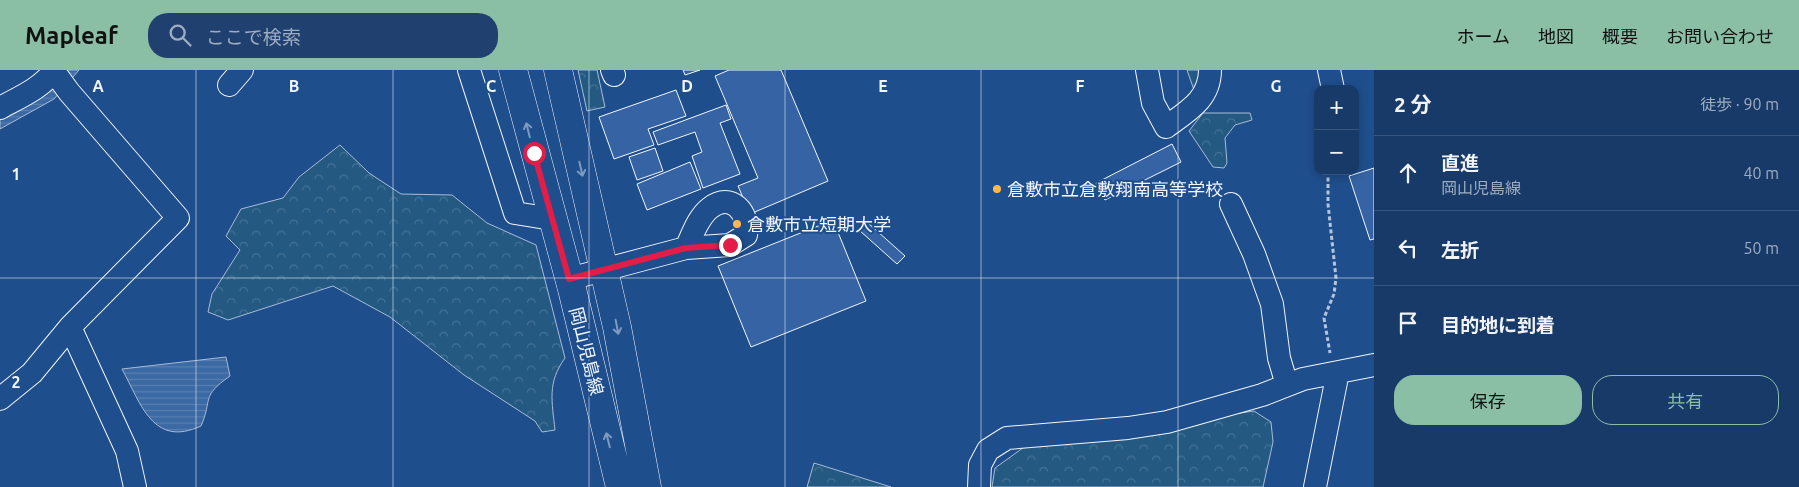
<!DOCTYPE html>
<html lang="ja">
<head>
<meta charset="utf-8">
<style>
  body { margin:0; font-family:Ubuntu,"Noto Sans JP",sans-serif; background:#20416f; color:#f1f3f6 }
  .controls { position:absolute; right:15px; top:15px; display:grid; overflow:hidden; border-radius:10px; box-shadow:0 2px 8px #0003 }
  .controls button { width:45px; height:45px; display:grid; place-items:center; padding:0; border:0; border-bottom:1px solid #36547d; background:#173a69; color:#f1f3f6; font:25px sans-serif }
  .stop { position:absolute; width:15px; height:15px; margin:-11px; border:4px solid #e11d48; border-radius:50%; background:#fff }
  .stop.end { background:#e11d48; border-color:#fff; box-shadow:0 1px 5px #0008 }
  .list { margin:0; padding:0; list-style:none }
  h2 { display:flex; justify-content:space-between; align-items:center; height:65px; margin:0; padding:0 20px; font-size:21px }
  h2 small { font-size:16px; font-weight:400; color:#9eadc0 }
  .list li { display:grid; grid-template-columns:32px 1fr auto; gap:15px; align-items:center; box-sizing:border-box; height:75px; padding:0 20px; border-top:1px solid #36547d }
  .list b { display:block; font-size:19px; white-space:nowrap }
  .list p { margin:0; font-size:16px; white-space:nowrap; color:#9eadc0 }
  .list em { font-size:16px; font-style:normal; color:#9eadc0 }
  .actions { display:flex; gap:10px; padding:15px 20px }
  .actions a { flex:1; padding:11px 0; border:1px solid #8abfa5; border-radius:20px; text-align:center; font-size:18px; color:#8abfa5 }
  .actions .main { background:#8abfa5; color:#111 }
  .icon { flex:none; width:28px; height:28px; fill:none; stroke:currentColor; stroke-width:2; stroke-linecap:round; stroke-linejoin:round }
  .map { position:relative; flex:none; width:1374px; height:417px; overflow:hidden }
  header { display:flex; align-items:center; gap:30px; box-sizing:border-box; height:70px; padding:0 25px; background:#8abfa5; color:#111 }
  header strong { font-size:24px }
  nav { display:flex; gap:28px; margin-inline-start:auto; font-size:18px }
  .search { width:350px; height:45px; background:#20416f; display:flex; align-items:center; gap:12px; box-sizing:border-box; padding:0 18px; border-radius:20px; color:#9eadc0; font-size:19px }
  main { display:flex }
  aside { flex:1; background:#173a69 }
  .map>svg:first-child { display:block }
  .forest { fill:url(#forest-crowns); stroke:#a8bbd7 }
  .water { fill:url(#water-rules); stroke:#a8bbd7 }
  .building { fill:#3563a3; stroke:#f2f6ff }
  .lines { fill:none; stroke-linecap:round; stroke-linejoin:round }
  .minor-casing { stroke:#f2f6ff; stroke-width:24 }
  .major-casing { stroke:#f2f6ff; stroke-width:29 }
  .path { stroke:#b3c4dc; stroke-width:3; stroke-dasharray:4 2.5; stroke-linecap:butt }
  .minor { stroke:#1f4e8c; stroke-width:22 }
  .major { stroke:#1f4e8c; stroke-width:28 }
  .oneway { stroke:#7e9ac0 }
  .route { stroke:#e11d48; stroke-width:6 }
  .grid { fill:none; stroke:#f2f6ff; stroke-width:1; stroke-opacity:0.55 }
  .poi-dot { fill:#ffb74d; stroke:#1f4e8c; stroke-width:2 }
  .labels { text-anchor:middle; dominant-baseline:central; stroke-width:4; stroke-linejoin:round; paint-order:stroke }
  .poi-label { font-size:18px; fill:#f2f6ff; stroke:#1f4e8c; text-anchor:start }
  .street-label { font-size:18px; fill:#f2f6ff; stroke:#1f4e8c }
  .grid-label { font-size:16px; text-anchor:middle; font-weight:bold; fill:#f2f6ff; stroke:#1f4e8c; stroke-width:4; stroke-linejoin:round; paint-order:stroke }
</style>
</head>
<body>
<header>
<strong>Mapleaf</strong>
<div class="search"><svg class="icon" aria-label="search" viewBox="0 0 24 24"><circle cx="10" cy="10" r="6"/><path d="M15 15l6 6"/></svg>ここで検索</div>
<nav><a>ホーム</a><a>地図</a><a>概要</a><a>お問い合わせ</a></nav>
</header>
<main>
<div class="map">
<svg width="1374" height="417" viewBox="0 0 1374 417">
  <defs>
    <pattern id="forest-crowns" width="20" height="18" patternUnits="userSpaceOnUse" patternTransform="scale(1.25)"><rect width="20" height="18" fill="#245a82"/><path d="M2 6a3 3 0 1 1 6 0M12 15a3 3 0 1 1 6 0" fill="none" stroke="#447295"/></pattern>
    <pattern id="water-rules" width="6" height="5" patternUnits="userSpaceOnUse" patternTransform="scale(1.25)"><rect width="6" height="5" fill="#3b69a3"/><path d="M0 2.5h6" fill="none" stroke="#587fb1"/></pattern>
  </defs>
  <rect width="100%" height="100%" fill="#1f4e8c"/>
  <path class="forest" d="M578 0H597L605 37 587 41Z
    M1187 0H1201L1194 20Z
    M1203 43H1250L1252 50 1235 55 1225 68 1227 93 1224 98 1213 97 1189 61Z
    M340 75 369 103 401 124 452 125 487 153 536 175 565 288C547 313 552 331 555 360L542 362 535 351 464 305 390 247 333 216 228 250 208 242 212 224 240 180 226 166 241 139 283 128 299 107Z
    M1254 341 1271 352 1273 372 1263 417H992L995 398 1027 375Z
    M814 393 891 417H807Z"/>
  <path class="water" d="M57 0H79L54 29 0 59V44Z
    M226 287 230 306C200 327 213 329 201 356 153 378 141 334 122 299Z"/>
  <path class="building" d="M683 0H700L685 5Z
    M729 0H781L828 111 750 144 738 116 758 108 715 6Z
    M676 20 686 46 648 59 654 75 614 89 599 47Z
    M726 35 731 49 720 53 740 104 703 118 692 86 702 82 695 62 658 75 653 62Z
    M1172 74 1181 92 1105 130 1096 113Z
    M655 78 663 101 637 110 629 87Z
    M690 92 701 119 647 140 637 114Z
    M1374 98V169L1370 170 1349 106Z
    M833 150 866 231 751 277 718 196Z
    M867 152 905 186 897 194 859 160Z"/>
  <g class="lines">
    <g class="minor-casing">
      <path id="minor" d="M469 0 515 143 552 149
        M612 0 614 5
        M1147 0 1153 33 1166 57C1188 41 1210 29 1210 0
        M1329 0 1333 19
        M229 15 242 0
        M0 38C20 27 40 19 54 1
        M1231 134 1254 184 1272 234 1279 288 1287 315
        M569 209 686 178 730 175 746 165C750 143 731 121 710 138 698 147 692 166 686 178
        M70 257 127 381 135 417
        M0 329 32 303 70 257 178 148 69 22 53 0
        M979 417 980 395 988 380 1007 368 1128 358 1167 352 1262 325 1303 309 1374 295
        M1315 417 1336 312 1335 303"/>
    </g>
    <g class="major-casing">
      <path id="major" d="M513 0 572 219 620 417
        M558 0 617 257 647 417"/>
    </g>
    <path class="path" d="M1328 101V134L1336 208 1334 224 1324 248 1330 283"/>
    <use href="#minor" class="minor"/>
    <use href="#major" class="major"/>
  </g>
  <defs><path id="oneway-shaft" d="M-6 0H5M1.5-3L5.5 0L1.5 3" fill="none" stroke-width="1.6" stroke-linecap="round" stroke-linejoin="round" transform="scale(1.25)"/></defs>
  <g class="oneway">
    <use href="#oneway-shaft" transform="translate(528 60) rotate(-104)"/>
    <use href="#oneway-shaft" transform="translate(581 99) rotate(77)"/>
    <use href="#oneway-shaft" transform="translate(617 257) rotate(79)"/>
    <use href="#oneway-shaft" transform="translate(608 370) rotate(-104)"/>
  </g>
  <g class="lines">
    <path class="route" d="M534 83 569 209 686 178 730 175"/>
  </g>
  <path class="grid" d="M196 0V417M393 0V417M589 0V417M785 0V417M981 0V417M1178 0V417M0 208H1374"/>
  <g class="poi-dot">
    <circle cx="997" cy="119" r="5"/>
    <circle cx="737" cy="154" r="5"/>
  </g>
  <g class="labels">
    <g class="poi-label">
      <text x="1007" y="119">倉敷市立倉敷翔南高等学校</text>
      <text x="747" y="154">倉敷市立短期大学</text>
    </g>
    <g class="street-label">
      <text transform="translate(587 281) rotate(76)">岡山児島線</text>
    </g>
  </g>
  <g class="grid-label">
    <text x="98" y="22">A</text>
    <text x="294" y="22">B</text>
    <text x="491" y="22">C</text>
    <text x="687" y="22">D</text>
    <text x="883" y="22">E</text>
    <text x="1080" y="22">F</text>
    <text x="1276" y="22">G</text>
    <text x="16" y="110">1</text>
    <text x="16" y="318">2</text>
  </g>
</svg>
<div class="controls">
<button>+</button>
<button>−</button>
</div>
<div class="stop" style="left:534px;top:83px"></div>
<div class="stop end" style="left:730px;top:175px"></div>
</div>
<aside>
<h2>2 分<small>徒歩 · 90 m</small></h2>
<ul class="list">
<li><svg class="icon" aria-label="ahead" viewBox="0 0 24 24"><path d="M12 20V5M6 11l6-6 6 6"/></svg><div><b>直進</b><p>岡山児島線</p></div><em>40 m</em></li>
<li><svg class="icon" aria-label="left" viewBox="0 0 24 24"><path d="M17 20v-9H6M10 6l-5 5 5 5"/></svg><div><b>左折</b></div><em>50 m</em></li>
<li><svg class="icon" aria-label="arrive" viewBox="0 0 24 24"><path d="M6 21V4h12l-3 4 3 4H6"/></svg><div><b>目的地に到着</b></div></li>
</ul>
<div class="actions"><a class="main">保存</a><a>共有</a></div>
</aside>
</main>
</body>
</html>
